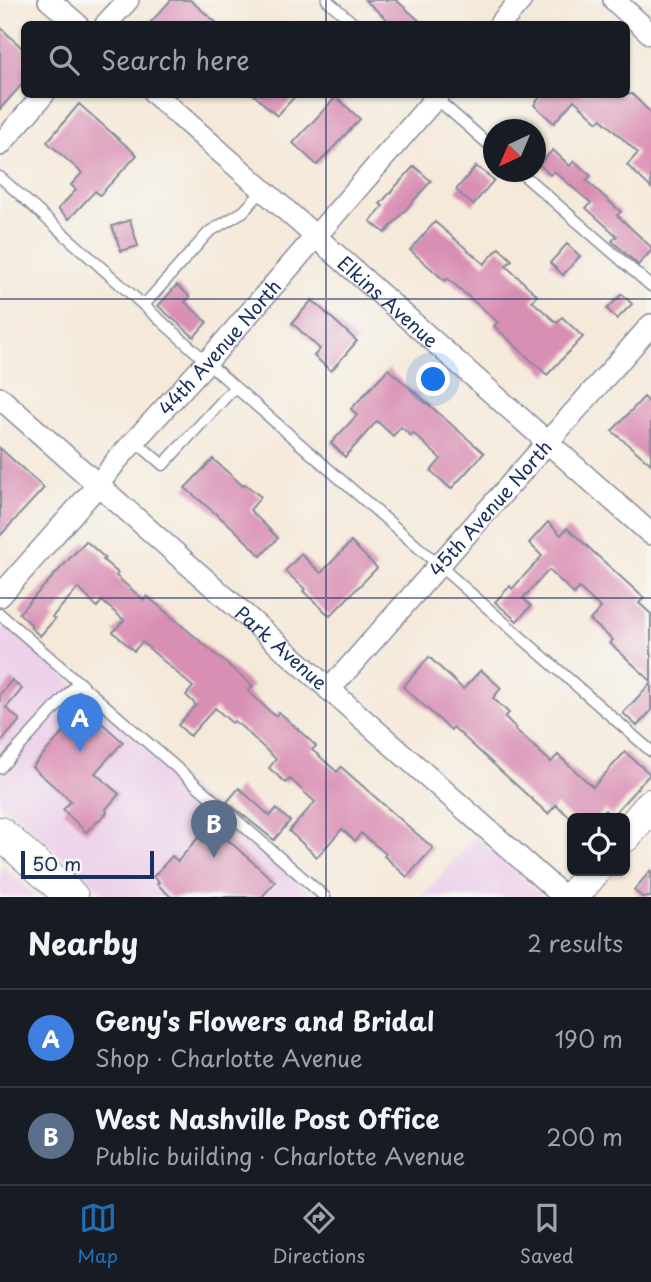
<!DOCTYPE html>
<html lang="en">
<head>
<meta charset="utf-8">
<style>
  body { margin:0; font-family:"Playpen Sans",sans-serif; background:#20242c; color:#f1f3f6 }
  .controls { position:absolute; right:21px; bottom:21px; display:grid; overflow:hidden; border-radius:10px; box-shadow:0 2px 5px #0004 }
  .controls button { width:63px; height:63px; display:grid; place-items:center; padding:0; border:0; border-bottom:2px solid #363941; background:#171b24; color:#f1f3f6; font:35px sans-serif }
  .compass { position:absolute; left:483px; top:119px; width:63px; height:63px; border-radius:50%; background:#171b24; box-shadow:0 2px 5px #0004; rotate:224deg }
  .scale { position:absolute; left:21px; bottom:18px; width:133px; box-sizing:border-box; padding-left:7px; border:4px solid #1b2f5e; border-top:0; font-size:19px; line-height:24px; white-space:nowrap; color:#1b2f5e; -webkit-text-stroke:5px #f6f6f2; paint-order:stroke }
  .you { position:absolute; left:434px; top:380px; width:24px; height:24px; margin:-18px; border:5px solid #fff; border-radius:50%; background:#1a73e8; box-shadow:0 0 0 10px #1a73e833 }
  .badge { display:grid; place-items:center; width:46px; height:46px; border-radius:50%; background:#1f6fb2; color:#fff; font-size:23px; font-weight:700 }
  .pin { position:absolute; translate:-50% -58px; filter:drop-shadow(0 2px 4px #0008) }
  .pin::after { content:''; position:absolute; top:37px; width:24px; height:21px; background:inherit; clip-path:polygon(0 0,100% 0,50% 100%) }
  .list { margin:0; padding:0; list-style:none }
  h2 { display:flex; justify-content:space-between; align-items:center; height:91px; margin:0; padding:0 28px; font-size:30px }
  h2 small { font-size:23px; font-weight:400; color:#9ea1a6 }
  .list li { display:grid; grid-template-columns:46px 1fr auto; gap:21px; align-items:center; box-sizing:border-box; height:98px; padding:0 28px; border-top:2px solid #363941 }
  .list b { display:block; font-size:26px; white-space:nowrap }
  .list p { margin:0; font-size:23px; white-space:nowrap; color:#9ea1a6 }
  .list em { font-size:23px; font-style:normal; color:#9ea1a6 }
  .icon { flex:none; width:38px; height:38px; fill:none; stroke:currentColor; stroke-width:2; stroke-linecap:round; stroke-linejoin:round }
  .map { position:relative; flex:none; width:651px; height:897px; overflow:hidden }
  .search { position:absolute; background:#171b24; box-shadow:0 2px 5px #0004; left:21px; right:21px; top:21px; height:77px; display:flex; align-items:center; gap:18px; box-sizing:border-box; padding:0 24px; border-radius:10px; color:#9ea1a6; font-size:26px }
  .sheet { height:287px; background:#171b24 }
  nav { display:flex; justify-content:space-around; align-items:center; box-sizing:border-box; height:98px; border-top:2px solid #363941; background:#171b24; font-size:19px; color:#9ea1a6 }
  nav a { display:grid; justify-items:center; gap:4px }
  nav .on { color:#1f6fb2 }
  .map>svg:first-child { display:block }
  .built { fill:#ecd1ea }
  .building { fill:#d98eb3 }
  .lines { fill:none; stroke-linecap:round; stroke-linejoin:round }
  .lane-casing { stroke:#888c9c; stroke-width:13 }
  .street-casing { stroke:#888c9c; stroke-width:24 }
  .primary-casing { stroke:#888c9c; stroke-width:34 }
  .lane { stroke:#fff; stroke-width:10 }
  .street { stroke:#fff; stroke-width:21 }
  .primary { stroke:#fff; stroke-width:32 }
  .grid { fill:none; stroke:#1b2f5e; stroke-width:2; stroke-opacity:0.55 }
  .labels { text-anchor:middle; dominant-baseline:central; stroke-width:5; stroke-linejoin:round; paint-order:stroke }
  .street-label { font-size:19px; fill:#1b2f5e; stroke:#f6f6f2 }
</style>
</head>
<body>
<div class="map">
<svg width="651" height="897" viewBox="0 0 651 897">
  <rect width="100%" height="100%" fill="#f6f6f2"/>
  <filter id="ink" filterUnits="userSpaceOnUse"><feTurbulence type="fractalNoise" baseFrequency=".0143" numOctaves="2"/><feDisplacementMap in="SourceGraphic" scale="14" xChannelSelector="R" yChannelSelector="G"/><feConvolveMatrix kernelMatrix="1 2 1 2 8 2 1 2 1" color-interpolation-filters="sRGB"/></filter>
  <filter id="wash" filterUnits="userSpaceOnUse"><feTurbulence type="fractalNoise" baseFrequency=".00686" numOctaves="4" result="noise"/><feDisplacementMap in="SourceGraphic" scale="28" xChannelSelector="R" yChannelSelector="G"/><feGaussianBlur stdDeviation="1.57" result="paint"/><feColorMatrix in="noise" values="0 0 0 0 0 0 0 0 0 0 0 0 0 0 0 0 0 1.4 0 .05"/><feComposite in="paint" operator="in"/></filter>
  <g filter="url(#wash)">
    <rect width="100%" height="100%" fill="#f5e9d9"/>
    <path class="built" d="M0 619 314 897H108L0 802Z
      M475 837 543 897H421Z
      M0 864 37 897H0Z"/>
    <g id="blocks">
      <path class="building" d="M171 0H190L218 24H149Z
        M365 0H396L423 24H392Z
        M0 27 24 50V82L0 109Z
        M253 94H297L277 116Z
        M542 94H632L651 113V188L627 165 638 153 601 119 598 122 574 100 554 123 534 105Z
        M336 97 360 119 317 165 293 143Z
        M79 104 137 155 100 195 95 191 69 219 58 209 76 190 71 185 82 173 47 142Z
        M553 150 570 166 574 161 591 176 586 180 621 212 617 215 651 247V251L638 265 612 241 617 236 586 208 591 203 554 171 550 175 539 164Z
        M414 166 431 181 385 233 370 221 383 206 380 204Z
        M476 166 494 180 473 205 456 190Z
        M130 220 138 246 121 251 112 226Z
        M435 222 484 264 499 248 512 260 506 266 537 295 532 301 557 323 562 317 583 337 547 375 494 326 498 322 447 278 445 281 410 250Z
        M567 244 580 256 563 275 550 263Z
        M177 285 190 297 185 302 207 322 194 337 158 306Z
        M622 294 632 304 617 319 607 309Z
        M312 300 357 341 331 371 314 356 320 349 292 323Z
        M388 369 484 453 451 489 431 471 441 459 413 433 411 436 401 427 393 436 377 421 345 457 331 443 357 415 351 409Z
        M644 397 651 404V464L612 431Z
        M0 448 44 488 0 536Z
        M213 459 243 486 245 484 261 497 250 510 278 538 261 556 233 528 185 488Z
        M548 522 561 535 567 528 644 598 639 603 651 614V681L610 643 613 640 590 620 601 608 579 588 574 594 549 570 523 598 531 606 517 621 495 602 510 586 512 589 542 556 529 543Z
        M86 541 105 558 103 560 118 573 116 576 144 600 147 596 253 686 248 691 275 716 279 712 316 746 312 750 317 754 337 772 341 767 433 848 407 877 384 856 386 854 361 833 355 841 342 829 317 857 289 831 315 802 290 779 286 783 269 768 276 759 243 728 234 721 232 723 215 708 190 736 178 725 196 705 186 695 193 687 142 642 134 651 113 632 124 620 102 601 97 607 78 588 52 617 55 619 40 636 30 627 32 625 19 613Z
        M351 542 377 568 330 616 303 591 305 589 285 571 301 554 321 573Z
        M429 657 463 689 481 670 501 688 493 698 509 713 505 717 516 728 515 729 551 762 558 755 593 787 625 752 650 774 612 816 605 810 597 818H571L556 805 548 814 453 727 451 730 403 687Z
        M12 680 22 689 6 708 20 720 0 743V694Z
        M651 683V711L637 726 623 713Z
        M85 708 123 742 95 773 119 794 106 809 107 813 86 832 63 810 71 801 32 767Z
        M239 788 270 816 276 809 290 821 274 840 227 802Z
        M210 824 275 882 262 897H171L157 884 159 882 153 877 172 856 178 861Z
        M651 870V897H642L634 890Z"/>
    </g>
  </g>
  <g filter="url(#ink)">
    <use href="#blocks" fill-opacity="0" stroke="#888c9c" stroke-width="2"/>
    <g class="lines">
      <g class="lane-casing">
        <path id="lane" d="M327 0 354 24
          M432 95 494 149
          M520 172 651 286
          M0 177 235 387 651 751
          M144 305 209 232 244 211 263 190
          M134 440 163 465 235 387
          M0 614 325 897
          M0 768 79 682"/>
      </g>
      <g class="street-casing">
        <g id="street">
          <path d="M49 0 77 24"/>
          <path d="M614 0 651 34"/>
          <path d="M106 24 128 0"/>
          <path d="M500 24 521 0"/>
          <path id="s1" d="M155 94 651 534"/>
          <path d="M0 145 44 94"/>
          <path id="s2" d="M0 398 564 897"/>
          <path id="s3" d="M0 596 98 485 117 460 207 362 439 94"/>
          <path id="s4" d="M329 690 651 325"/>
        </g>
      </g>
      <g class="primary-casing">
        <path id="primary" d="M0 833 72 897
          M625 836 651 805
          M572 897 594 871"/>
      </g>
      <use href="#lane" class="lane"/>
      <use href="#street" class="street"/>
      <use href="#primary" class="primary"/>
    </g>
  </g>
  <path class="grid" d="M326 0V24M326 94V897M0 299H651M0 598H651"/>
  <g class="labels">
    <g class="street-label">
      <text stroke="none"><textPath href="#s1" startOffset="312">Elkins Avenue</textPath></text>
      <text stroke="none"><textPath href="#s3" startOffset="332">44th Avenue North</textPath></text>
      <text stroke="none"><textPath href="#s4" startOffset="243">45th Avenue North</textPath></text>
      <text stroke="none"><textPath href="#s2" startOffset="376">Park Avenue</textPath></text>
    </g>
  </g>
</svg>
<div class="controls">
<button><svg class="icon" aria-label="locate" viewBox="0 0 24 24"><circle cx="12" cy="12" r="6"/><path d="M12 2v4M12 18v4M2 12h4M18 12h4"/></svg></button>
</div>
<svg class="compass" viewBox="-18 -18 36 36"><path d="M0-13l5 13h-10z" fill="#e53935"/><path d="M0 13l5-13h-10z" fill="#9ea1a6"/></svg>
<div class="scale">50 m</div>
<div class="you"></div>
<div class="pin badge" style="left:80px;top:752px;background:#3f7fe0">A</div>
<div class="pin badge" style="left:214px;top:858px;background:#5c6f8a">B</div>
<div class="search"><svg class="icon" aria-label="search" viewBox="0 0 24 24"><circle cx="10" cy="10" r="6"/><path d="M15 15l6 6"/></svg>Search here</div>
</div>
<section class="sheet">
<h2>Nearby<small>2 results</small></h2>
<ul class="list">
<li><span class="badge" style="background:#3f7fe0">A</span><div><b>Geny's Flowers and Bridal</b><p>Shop · Charlotte Avenue</p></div><em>190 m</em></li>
<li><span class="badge" style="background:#5c6f8a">B</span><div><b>West Nashville Post Office</b><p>Public building · Charlotte Avenue</p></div><em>200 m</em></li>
</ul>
</section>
<nav>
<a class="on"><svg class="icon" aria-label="map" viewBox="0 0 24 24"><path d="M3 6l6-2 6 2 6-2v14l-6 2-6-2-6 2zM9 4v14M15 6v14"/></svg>Map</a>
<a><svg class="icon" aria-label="directions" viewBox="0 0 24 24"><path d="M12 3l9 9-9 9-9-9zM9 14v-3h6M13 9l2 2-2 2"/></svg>Directions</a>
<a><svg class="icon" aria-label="saved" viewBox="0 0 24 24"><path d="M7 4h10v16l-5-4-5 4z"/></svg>Saved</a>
</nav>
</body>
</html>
